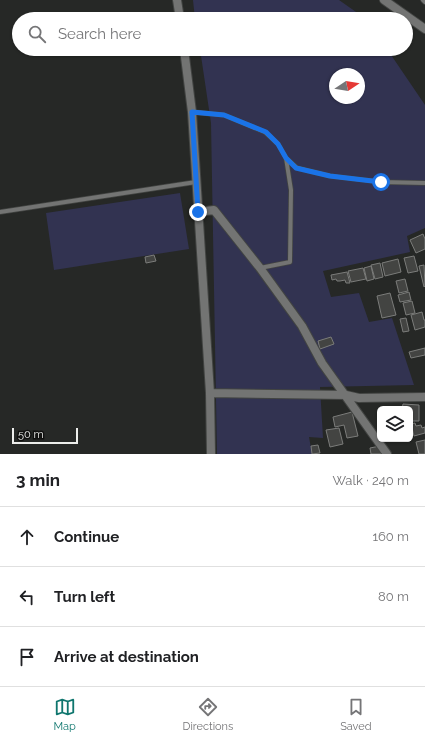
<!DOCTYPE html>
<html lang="en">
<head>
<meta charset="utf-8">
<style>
  body { margin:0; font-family:Raleway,sans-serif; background:#f2f2f2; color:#202124 }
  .controls { position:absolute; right:12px; bottom:12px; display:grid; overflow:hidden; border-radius:6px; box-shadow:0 1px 3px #0004 }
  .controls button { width:36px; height:36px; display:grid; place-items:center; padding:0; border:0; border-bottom:1px solid #e0e0e0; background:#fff; color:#202124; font:20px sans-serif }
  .compass { position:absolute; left:329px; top:68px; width:36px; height:36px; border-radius:50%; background:#fff; box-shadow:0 1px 3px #0004; rotate:78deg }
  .scale { position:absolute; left:12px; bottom:10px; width:66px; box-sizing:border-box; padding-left:4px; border:2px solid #edeeec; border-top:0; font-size:11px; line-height:14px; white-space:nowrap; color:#edeeec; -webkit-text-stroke:3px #10100f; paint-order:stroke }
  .stop { position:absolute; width:12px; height:12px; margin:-9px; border:3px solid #1a73e8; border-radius:50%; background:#fff }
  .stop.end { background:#1a73e8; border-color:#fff; box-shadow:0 1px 4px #0008 }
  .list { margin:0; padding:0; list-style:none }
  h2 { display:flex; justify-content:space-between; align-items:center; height:52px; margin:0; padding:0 16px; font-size:17px }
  h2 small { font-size:13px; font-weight:400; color:#757577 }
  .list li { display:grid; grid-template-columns:26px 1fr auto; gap:12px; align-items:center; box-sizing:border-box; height:60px; padding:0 16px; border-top:1px solid #e0e0e0 }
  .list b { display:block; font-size:15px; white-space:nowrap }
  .list em { font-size:13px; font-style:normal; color:#757577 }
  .icon { flex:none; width:22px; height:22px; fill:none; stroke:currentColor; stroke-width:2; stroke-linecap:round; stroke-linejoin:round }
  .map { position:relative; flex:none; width:425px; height:454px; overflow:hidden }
  .search { position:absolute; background:#fff; box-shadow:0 1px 3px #0004; left:12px; right:12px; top:12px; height:44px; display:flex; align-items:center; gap:10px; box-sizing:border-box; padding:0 14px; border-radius:22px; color:#757577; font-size:15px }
  .sheet { height:232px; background:#fff }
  nav { display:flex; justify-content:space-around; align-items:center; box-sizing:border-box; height:56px; border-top:1px solid #e0e0e0; background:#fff; font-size:11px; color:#757577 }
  nav a { display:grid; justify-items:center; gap:2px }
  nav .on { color:#0f766e }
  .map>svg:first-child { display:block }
  .green { fill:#323351; fill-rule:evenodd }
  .building { fill:#434442; stroke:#7b7c7a }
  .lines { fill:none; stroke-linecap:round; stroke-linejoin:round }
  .lane-casing { stroke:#424442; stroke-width:5.5 }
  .street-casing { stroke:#424442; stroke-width:10 }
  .lane { stroke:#737473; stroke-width:4 }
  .street { stroke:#737473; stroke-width:8 }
  .route { stroke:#1a73e8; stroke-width:5 }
</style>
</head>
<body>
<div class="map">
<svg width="425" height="454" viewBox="0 0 425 454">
  <rect width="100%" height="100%" fill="#262826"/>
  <path class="green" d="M193 0H339L366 19H195Z
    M200 49H387L425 105V228L407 236 410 252 323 271 331 297 359 293 369 322 392 318 414 385 320 387 323 438 309 437 312 454H217L211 123ZM335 74H359V98H335Z
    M180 193 189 249 54 270 46 213Z"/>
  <path class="building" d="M423 234 425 239V249L416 253 410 240Z
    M154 255 156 261 146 263 145 257Z
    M414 256 418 271 408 273 404 258Z
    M398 259 401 272 385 276 382 263Z
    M380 263 383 277 375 279 371 265Z
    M424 265 425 286 424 287 419 266Z
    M371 266 374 279 367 281 364 268Z
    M363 268 366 279 351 282 348 271Z
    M347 272 350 283H346L345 280 340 281H337L336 279 332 280 331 275Z
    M405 279 408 291 399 293 396 281Z
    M409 292 411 300 400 302 398 295Z
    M390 293 396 315 382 318 377 296Z
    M412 301 415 313 406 315 403 303Z
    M422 312 424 320H425V327L415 330 411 315Z
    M406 318 409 331 403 332 400 319Z
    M331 337 334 344 320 349 318 341Z
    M425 348V355L411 358 409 352Z
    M403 404 419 405V421H410V409H402Z
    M352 412 358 436 347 438 344 425 335 427 333 417Z
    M415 423 416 426 421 425 422 428 425 427V433L414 436 411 424Z
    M339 428 343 444 330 447 326 430Z
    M425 440V454H419L416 442Z
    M318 445 320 453 312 454 311 446Z
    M380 446 381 454H371L370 448Z"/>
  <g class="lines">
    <g class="lane-casing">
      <path id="lane" d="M423 0 425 2
        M192 112 224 115 265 132 278 144 286 158 297 168 330 176 381 182 425 183
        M0 212 196 182
        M260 268 290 262 291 190 286 158"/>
    </g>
    <g class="street-casing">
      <path id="street" d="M177 0 180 19
        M384 0 425 29
        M184 49 192 112 210 393 211 454
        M198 212 214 210 260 268 302 326 322 363 387 454
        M210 393 346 395 359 398 425 397"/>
    </g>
    <use href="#lane" class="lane"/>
    <use href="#street" class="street"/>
  </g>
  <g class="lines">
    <path class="route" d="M198 212 192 112 224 115 266 132 278 144 286 158 296 168 330 176 381 182"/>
  </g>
</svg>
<div class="controls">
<button><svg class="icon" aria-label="layers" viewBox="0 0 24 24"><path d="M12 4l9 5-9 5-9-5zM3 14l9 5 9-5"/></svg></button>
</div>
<svg class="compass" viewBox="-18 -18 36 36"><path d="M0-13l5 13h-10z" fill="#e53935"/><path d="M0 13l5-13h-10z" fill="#757577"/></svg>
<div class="scale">50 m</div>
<div class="stop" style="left:381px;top:182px"></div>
<div class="stop end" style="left:198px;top:212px"></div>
<div class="search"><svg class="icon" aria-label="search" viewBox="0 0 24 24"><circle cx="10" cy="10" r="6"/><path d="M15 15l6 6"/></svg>Search here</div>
</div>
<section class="sheet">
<h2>3 min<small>Walk · 240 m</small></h2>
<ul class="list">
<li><svg class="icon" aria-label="ahead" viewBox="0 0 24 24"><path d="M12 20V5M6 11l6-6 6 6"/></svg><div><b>Continue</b></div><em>160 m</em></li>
<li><svg class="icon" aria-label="left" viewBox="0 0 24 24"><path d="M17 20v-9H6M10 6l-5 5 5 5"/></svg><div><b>Turn left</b></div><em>80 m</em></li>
<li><svg class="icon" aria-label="arrive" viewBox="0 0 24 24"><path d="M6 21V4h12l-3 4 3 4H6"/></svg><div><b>Arrive at destination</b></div></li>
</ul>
</section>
<nav>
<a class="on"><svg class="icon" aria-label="map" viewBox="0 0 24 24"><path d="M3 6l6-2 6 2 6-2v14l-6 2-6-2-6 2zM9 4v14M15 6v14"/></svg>Map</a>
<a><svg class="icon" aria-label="directions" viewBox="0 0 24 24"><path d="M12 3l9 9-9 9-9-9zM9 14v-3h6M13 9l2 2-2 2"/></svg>Directions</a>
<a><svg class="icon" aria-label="saved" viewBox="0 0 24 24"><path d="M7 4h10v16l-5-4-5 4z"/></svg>Saved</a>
</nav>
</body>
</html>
